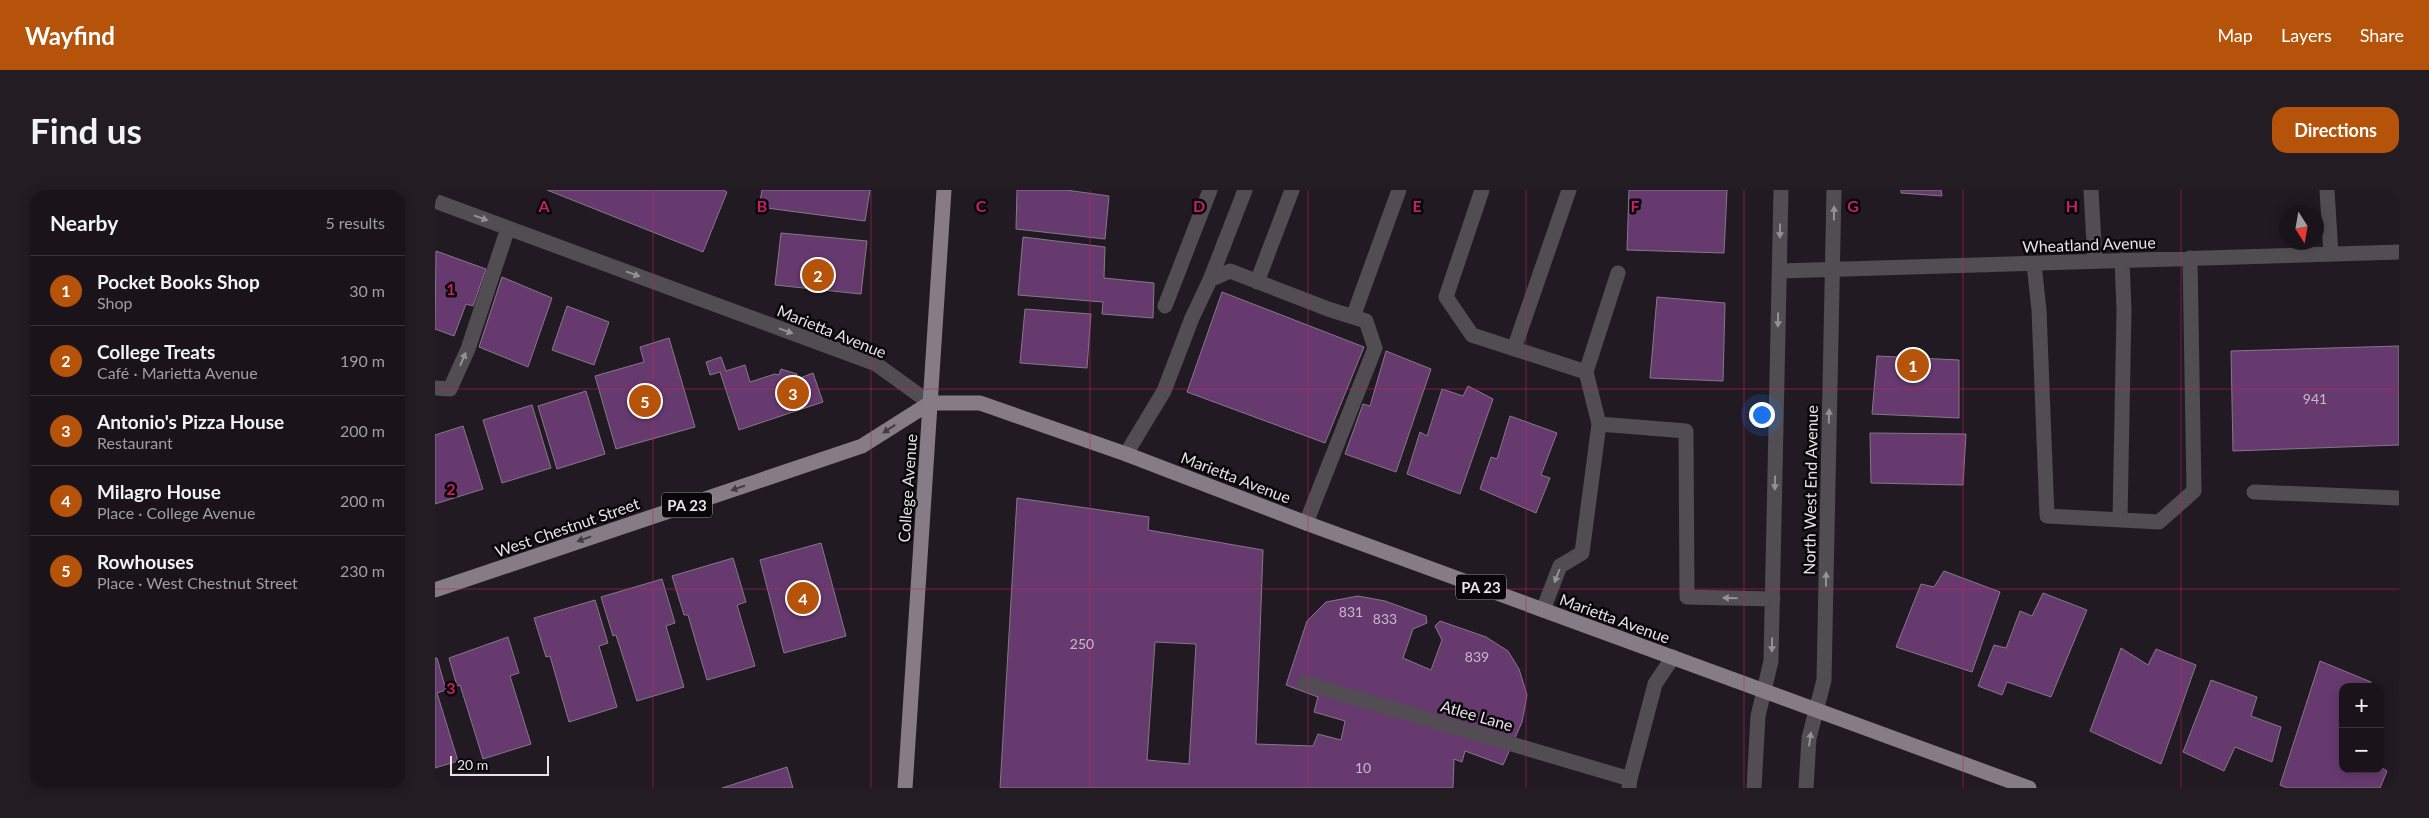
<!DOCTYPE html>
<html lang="en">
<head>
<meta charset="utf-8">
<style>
  body { margin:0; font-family:Lato,sans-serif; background:#231d23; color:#f1f3f6 }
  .controls { position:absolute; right:15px; bottom:15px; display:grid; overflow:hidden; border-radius:10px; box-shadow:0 2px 12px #0003 }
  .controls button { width:45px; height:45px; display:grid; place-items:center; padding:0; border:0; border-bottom:1px solid #383339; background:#1a141a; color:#f1f3f6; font:25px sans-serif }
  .compass { position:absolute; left:1844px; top:15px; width:45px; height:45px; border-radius:50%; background:#1a141a; box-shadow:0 2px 12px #0003; rotate:169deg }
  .scale { position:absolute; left:15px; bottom:12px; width:99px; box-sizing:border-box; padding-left:5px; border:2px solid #e8e2e8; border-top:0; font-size:14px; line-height:18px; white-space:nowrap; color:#e8e2e8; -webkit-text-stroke:4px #09060a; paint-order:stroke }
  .you { position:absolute; left:1326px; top:224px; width:18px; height:18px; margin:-12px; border:4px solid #fff; border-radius:50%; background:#1a73e8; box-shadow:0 0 0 8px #1a73e833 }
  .badge { display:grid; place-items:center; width:32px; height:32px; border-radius:50%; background:#b45309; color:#fff; font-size:16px; font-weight:700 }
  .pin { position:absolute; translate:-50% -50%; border:2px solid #fff; box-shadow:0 1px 5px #0006 }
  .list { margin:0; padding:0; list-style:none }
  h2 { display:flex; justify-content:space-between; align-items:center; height:65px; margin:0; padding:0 20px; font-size:21px }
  h2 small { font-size:16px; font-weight:400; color:#9f9ea2 }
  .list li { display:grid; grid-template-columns:32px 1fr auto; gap:15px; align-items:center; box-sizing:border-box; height:70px; padding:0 20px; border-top:1px solid #383339 }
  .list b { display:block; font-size:19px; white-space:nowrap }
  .list p { margin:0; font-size:16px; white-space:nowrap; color:#9f9ea2 }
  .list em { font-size:16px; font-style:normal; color:#9f9ea2 }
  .map { position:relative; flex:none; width:1964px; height:598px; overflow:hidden; border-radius:15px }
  header { display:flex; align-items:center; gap:30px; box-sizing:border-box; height:70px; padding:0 25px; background:#b45309; color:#fff }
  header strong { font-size:24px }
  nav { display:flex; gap:28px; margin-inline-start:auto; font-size:18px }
  .intro { display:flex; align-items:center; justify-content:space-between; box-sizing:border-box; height:120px; padding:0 30px }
  h1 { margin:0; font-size:35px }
  .button { padding:12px 22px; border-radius:15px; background:#b45309; color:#fff; font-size:18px; font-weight:700 }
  main { display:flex; gap:30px; padding:0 30px }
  aside { flex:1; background:#1a141a; border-radius:15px; box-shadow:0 2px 12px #0003 }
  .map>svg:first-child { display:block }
  .building { fill:#673a6f; stroke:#837985; fill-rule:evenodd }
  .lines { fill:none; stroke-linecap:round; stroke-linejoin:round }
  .minor { stroke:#514d52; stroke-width:15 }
  .major { stroke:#857c86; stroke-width:15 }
  .oneway { fill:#959096 }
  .oneway2 { fill:#413b42 }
  .grid { fill:none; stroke:#c42262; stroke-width:1; stroke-opacity:0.55 }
  .labels { text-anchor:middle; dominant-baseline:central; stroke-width:5; stroke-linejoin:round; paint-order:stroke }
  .number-label { font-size:14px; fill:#c8b8ca }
  .shield { fill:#09060a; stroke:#a5a0a5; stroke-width:1 }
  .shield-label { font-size:15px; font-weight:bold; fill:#e8e2e8 }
  .street-label { font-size:16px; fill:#e8e2e8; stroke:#09060a }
  .grid-label { font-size:16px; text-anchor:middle; font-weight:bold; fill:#c42262; stroke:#09060a; stroke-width:5; stroke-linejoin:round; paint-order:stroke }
</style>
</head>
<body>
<header>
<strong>Wayfind</strong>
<nav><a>Map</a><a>Layers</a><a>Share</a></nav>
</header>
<div class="intro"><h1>Find us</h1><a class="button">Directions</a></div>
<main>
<aside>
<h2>Nearby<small>5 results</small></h2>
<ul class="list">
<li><span class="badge">1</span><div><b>Pocket Books Shop</b><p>Shop</p></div><em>30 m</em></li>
<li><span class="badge">2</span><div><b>College Treats</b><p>Café · Marietta Avenue</p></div><em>190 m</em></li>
<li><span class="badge">3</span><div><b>Antonio's Pizza House</b><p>Restaurant</p></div><em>200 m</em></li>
<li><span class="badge">4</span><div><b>Milagro House</b><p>Place · College Avenue</p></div><em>200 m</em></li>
<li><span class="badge">5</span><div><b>Rowhouses</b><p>Place · West Chestnut Street</p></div><em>230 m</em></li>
</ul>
</aside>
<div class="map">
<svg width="1964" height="598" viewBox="0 0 1964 598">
  <rect width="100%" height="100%" fill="#221a23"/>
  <path class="building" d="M112 0H288L292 2 268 62Z
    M327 0H435L430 31 324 17Z
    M582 0H631L674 6 670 49 581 39Z
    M1194 0H1292L1289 63 1192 60Z
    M1466 0H1506L1507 6 1466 3Z
    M346 43 432 51 426 104 340 95Z
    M588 47 670 57 669 88 719 93 718 128 667 124 668 112 583 105Z
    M1 61 51 79 38 116 31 114 19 146 0 139Z
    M67 87 117 108 93 177 44 157Z
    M787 102 929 157 890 253 752 202Z
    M1222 107 1290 113 1288 191 1215 188Z
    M132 116 174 132 159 175 117 160Z
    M590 119 656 124 652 178 585 173Z
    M234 148 260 237 181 259 160 186 209 172 205 157Z
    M1964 156V255L1798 261 1796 161Z
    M951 161 996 179 961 282 910 264 928 214 935 216Z
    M1442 166 1524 170V228L1437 224Z
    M286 167 291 181 310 175 315 192 340 184 344 185 346 179 362 184 360 190 378 183 388 212 304 240 285 182 275 185 271 172Z
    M1033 196 1058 209 1025 304 972 284 985 242 992 246 1007 199 1028 206Z
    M151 201 170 264 122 279 103 216Z
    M97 215 116 278 67 293 48 230Z
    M1075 226 1122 243 1106 285 1115 288 1101 323 1045 299 1056 267 1062 269Z
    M28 236 48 299 0 314V245Z
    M1435 243 1531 244 1528 295 1436 293Z
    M582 308 714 327 713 340 828 360 821 554 878 556 883 544 906 550 910 531 879 522 883 507 851 495 872 431 891 412 923 406 950 411 991 426 992 433 978 439 968 468 996 480 1007 450 1000 436 1005 431 1051 447 1073 461 1084 479 1092 505 1087 532 1068 575 1030 561 1027 572 1019 569 1018 598H565ZM720 452 761 454 754 574 712 570Z
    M386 353 411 446 349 463 325 370Z
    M298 368 311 412 302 415 320 476 272 490 253 425H249L237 386Z
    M1509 381 1565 402 1537 482 1461 457 1486 394 1499 397Z
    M227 389 240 433 231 436 249 497 202 511 181 445 178 446 166 407Z
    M1608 403 1652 420 1616 507 1572 492 1567 505 1543 496 1559 455 1571 458 1585 421 1597 426Z
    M160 410 173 453 164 456 182 517 134 532 115 466 111 467 99 428Z
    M73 447 84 483 75 486 96 554 48 569 25 495 22 496 14 468Z
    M1686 458 1713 475 1721 459 1761 475 1726 574 1655 541Z
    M0 468H2L11 500 2 503 23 571 0 578Z
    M1885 471 1936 492 1934 497H1908V579H1945V577L1952 581 1945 598H1852L1845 595Z
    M1776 490 1822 507 1816 526 1846 537 1837 572 1800 557 1789 581 1748 562Z
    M352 577 358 598H287Z"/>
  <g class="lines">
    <path class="minor" d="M1047 0 1011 107 1037 145 1151 182
      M1656 0 1660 71
      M1892 0 1896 64
      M0 11 441 174 495 213
      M1599 74 1604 120 1612 326 1724 332 1759 301 1755 68
      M1345 81 1964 62
      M775 90 810 0
      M822 92 857 0
      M730 116 775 0
      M918 127 964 0
      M1079 159 1134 0
      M0 198 15 199 33 159 73 38
      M1164 234 1151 182 1183 83
      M691 264 729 201 757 128 775 90 795 81 893 119 931 131 940 158 871 333
      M1819 302 1964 308
      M1685 330 1689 120 1687 70
      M1108 420 1125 376 1147 363 1164 234 1251 241 1252 407 1338 409
      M870 493 1195 589 1194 598
      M1195 589 1220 494 1238 467
      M1319 598 1323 526 1336 471 1346 0
      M1371 598 1374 548 1389 490 1399 0"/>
    <path class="major" d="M495 213H545L691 264 871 333 1594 598
      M0 400 427 256 495 213
      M470 598 509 0"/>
  </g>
  <defs><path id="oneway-solid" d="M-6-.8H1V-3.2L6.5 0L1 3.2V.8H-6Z" transform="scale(1.25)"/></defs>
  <g class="oneway">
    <use href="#oneway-solid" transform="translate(1399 23) rotate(-89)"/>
    <use href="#oneway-solid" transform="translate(46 28) rotate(20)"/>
    <use href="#oneway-solid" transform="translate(1345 41) rotate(91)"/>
    <use href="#oneway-solid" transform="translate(198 84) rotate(20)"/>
    <use href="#oneway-solid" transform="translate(1343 130) rotate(91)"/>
    <use href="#oneway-solid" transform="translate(351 141) rotate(20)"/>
    <use href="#oneway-solid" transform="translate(28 169) rotate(-67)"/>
    <use href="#oneway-solid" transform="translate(1394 226) rotate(-89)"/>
    <use href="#oneway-solid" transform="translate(1340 293) rotate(91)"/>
    <use href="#oneway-solid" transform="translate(1122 386) rotate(111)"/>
    <use href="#oneway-solid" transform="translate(1391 389) rotate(-89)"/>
    <use href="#oneway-solid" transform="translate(1295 408) rotate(-179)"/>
    <use href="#oneway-solid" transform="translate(1337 455) rotate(91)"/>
    <use href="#oneway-solid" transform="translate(1375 549) rotate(-82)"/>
  </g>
  <g class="oneway2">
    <use href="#oneway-solid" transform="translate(454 239) rotate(147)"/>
    <use href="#oneway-solid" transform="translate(303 298) rotate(161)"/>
    <use href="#oneway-solid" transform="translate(149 349) rotate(161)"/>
  </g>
  <path class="grid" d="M218 0V598M436 0V598M655 0V598M873 0V598M1091 0V598M1309 0V598M1528 0V598M1746 0V598M0 199H1964M0 399H1964"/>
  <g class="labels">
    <g class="number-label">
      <text x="1880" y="208">941</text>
      <text x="916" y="421">831</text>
      <text x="950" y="428">833</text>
      <text x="647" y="453">250</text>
      <text x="1042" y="466">839</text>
      <text x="928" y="577">10</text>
    </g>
    <g class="shield">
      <rect x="227" y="302.5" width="50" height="25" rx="4"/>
      <rect x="1021" y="384.5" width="50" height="25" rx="4"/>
    </g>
    <g class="shield-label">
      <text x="252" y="315">PA 23</text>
      <text x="1046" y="397">PA 23</text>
    </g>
    <g class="street-label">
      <text transform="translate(1654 54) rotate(-2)">Wheatland Avenue</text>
      <text transform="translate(397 141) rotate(22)">Marietta Avenue</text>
      <text transform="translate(801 287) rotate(21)">Marietta Avenue</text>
      <text transform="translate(472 298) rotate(-86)">College Avenue</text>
      <text transform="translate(1375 300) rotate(-89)">North West End Avenue</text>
      <text transform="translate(132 337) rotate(-19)">West Chestnut Street</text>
      <text transform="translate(1180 428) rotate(20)">Marietta Avenue</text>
      <text transform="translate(1042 525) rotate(16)">Atlee Lane</text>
    </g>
  </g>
  <g class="grid-label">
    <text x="109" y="22">A</text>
    <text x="327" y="22">B</text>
    <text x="546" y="22">C</text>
    <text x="764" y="22">D</text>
    <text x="982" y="22">E</text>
    <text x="1200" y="22">F</text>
    <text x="1418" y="22">G</text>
    <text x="1637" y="22">H</text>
    <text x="16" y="105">1</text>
    <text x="16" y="305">2</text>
    <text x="16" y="504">3</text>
  </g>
</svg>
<div class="controls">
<button>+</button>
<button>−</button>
</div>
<svg class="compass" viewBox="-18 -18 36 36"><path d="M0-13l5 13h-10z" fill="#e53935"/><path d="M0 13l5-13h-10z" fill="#9f9ea2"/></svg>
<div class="scale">20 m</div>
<div class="you"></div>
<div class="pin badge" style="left:1478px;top:175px">1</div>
<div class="pin badge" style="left:383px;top:85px">2</div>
<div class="pin badge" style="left:358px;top:203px">3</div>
<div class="pin badge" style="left:368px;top:408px">4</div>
<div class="pin badge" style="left:210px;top:211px">5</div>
</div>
</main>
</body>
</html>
